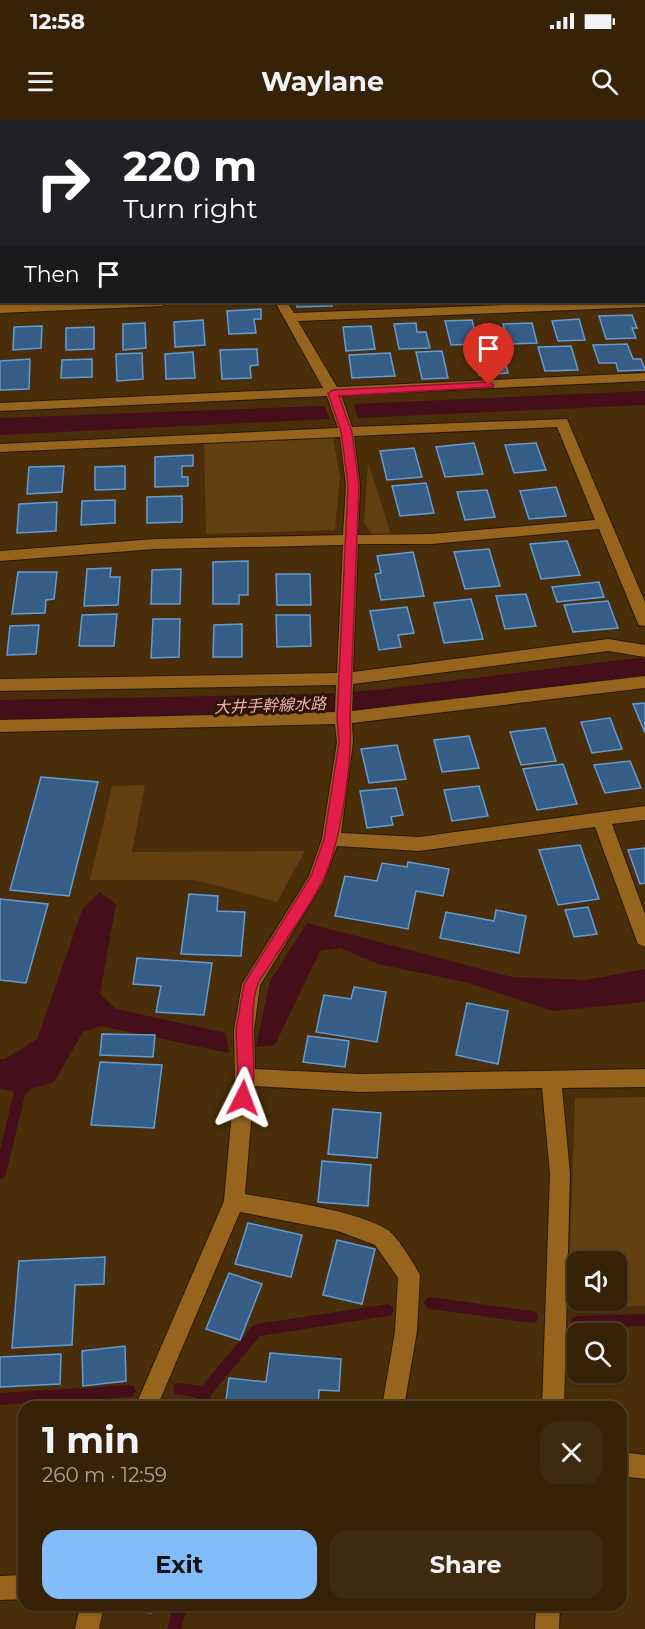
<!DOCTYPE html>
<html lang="en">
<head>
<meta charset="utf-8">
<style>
	:root { --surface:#372207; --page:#3e2a11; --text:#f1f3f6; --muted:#aaa49b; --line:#513f28; --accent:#82bcfa }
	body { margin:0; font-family:Montserrat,"Noto Sans JP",sans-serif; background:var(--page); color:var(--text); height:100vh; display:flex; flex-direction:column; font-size:22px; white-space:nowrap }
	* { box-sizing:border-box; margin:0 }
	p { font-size:20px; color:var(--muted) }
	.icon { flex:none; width:33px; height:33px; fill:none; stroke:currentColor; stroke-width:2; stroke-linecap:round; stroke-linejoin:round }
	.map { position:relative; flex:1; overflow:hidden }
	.drawer { position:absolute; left:18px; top:1281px; width:609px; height:210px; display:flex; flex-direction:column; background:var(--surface); border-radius:18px; box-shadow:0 2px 4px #0004,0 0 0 2px var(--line) }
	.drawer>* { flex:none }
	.top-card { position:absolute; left:0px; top:0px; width:645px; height:183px; box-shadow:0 2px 4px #0004,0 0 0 2px var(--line); background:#202124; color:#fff; overflow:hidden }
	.tools { position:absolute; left:567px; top:1131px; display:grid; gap:12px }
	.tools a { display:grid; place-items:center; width:60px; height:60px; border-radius:12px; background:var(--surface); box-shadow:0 2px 4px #0004,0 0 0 2px var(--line); font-size:30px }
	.pin { position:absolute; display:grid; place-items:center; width:51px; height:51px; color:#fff; margin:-62px -26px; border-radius:50% 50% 50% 0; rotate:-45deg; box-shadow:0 0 6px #0007 }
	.pin .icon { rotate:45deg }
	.me { position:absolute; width:66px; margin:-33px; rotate:3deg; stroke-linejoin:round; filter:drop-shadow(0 0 4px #0008) }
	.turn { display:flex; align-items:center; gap:21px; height:126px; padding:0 24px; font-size:27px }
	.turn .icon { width:78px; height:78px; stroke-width:2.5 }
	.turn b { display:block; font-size:42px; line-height:51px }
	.then { display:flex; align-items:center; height:57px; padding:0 24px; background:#0003; gap:12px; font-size:22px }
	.round { display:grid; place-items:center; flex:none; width:63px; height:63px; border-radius:18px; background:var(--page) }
	.overview { display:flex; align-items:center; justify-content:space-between; height:102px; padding:0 24px }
	h1 { font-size:36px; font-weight:700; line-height:45px }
	.button { display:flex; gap:12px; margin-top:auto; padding:12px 24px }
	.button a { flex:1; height:69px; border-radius:18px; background:var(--accent); color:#111; font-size:24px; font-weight:700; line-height:69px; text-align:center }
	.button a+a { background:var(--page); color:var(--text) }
	.status { display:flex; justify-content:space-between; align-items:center; height:42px; padding:0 30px; background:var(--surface); direction:ltr }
	.status svg { height:16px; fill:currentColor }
	header { display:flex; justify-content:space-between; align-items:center; height:78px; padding:0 24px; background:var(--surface); font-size:27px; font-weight:700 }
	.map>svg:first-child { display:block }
	.green { fill:#62400f; fill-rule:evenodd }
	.water { fill:#440f1b }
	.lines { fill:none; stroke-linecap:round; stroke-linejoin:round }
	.stream { fill:#440f1b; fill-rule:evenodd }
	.canal { fill:#440f1b; fill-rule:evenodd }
	.building { fill:#355d86; stroke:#639bd5; stroke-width:1.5 }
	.street-casing { stroke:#291804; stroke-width:2 }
	.street { fill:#96641d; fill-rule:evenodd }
	.route { fill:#e11d48; stroke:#92132f; stroke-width:1.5 }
	.labels { text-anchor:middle; stroke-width:6; stroke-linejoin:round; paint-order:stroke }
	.water-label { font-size:16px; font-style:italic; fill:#f5abb4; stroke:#2b1700 }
</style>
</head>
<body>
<div class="status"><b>12:58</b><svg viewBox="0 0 49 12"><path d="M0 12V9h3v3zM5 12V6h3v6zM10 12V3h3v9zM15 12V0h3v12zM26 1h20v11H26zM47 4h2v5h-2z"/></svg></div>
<header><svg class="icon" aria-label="menu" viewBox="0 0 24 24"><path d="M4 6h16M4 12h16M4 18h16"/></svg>Waylane<svg class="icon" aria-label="search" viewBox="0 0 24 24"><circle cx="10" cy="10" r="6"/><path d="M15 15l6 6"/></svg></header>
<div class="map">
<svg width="645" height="1509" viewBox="0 0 645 1509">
	<rect width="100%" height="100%" fill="#492e09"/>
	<g class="green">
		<polygon points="333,317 340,356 335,410 206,414 204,323"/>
		<polygon points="368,342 391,414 372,414 364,403"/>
		<polygon points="145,665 132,732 305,731 277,782 195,760 90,760 112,666"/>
		<path d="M645,977V1186L568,1189L575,978ZM578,1142H616V1180H578Z"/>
	</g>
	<g class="water">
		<polygon points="645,271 645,285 358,298 354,284"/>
		<polygon points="324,286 330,299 0,315 0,298"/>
		<polygon points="100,772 116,784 100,874 116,889 226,913 229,933 101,906 83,912 54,962 20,972 0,969 0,939 5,939 37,919 83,788"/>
		<polygon points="307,803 512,857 586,860 645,849 645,882 553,891 465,862 378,844 340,828 320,831 275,925 256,927 270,861"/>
	</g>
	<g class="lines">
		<g class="stream">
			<polygon points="31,958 35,959 37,963 25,975 6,1054 4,1058 0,1059 0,1030 14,972 16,968"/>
			<polygon points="430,1177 532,1191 537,1193 538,1197 537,1201 532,1203 430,1189 426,1187 424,1183 426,1179"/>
			<polygon points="388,1184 392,1186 394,1190 392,1194 388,1196 260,1216 211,1275 211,1287 197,1287 198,1278 175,1274 173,1269 175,1264 180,1263 202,1266 252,1206 257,1204"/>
			<polygon points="645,1194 645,1206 577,1208 572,1206 571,1202 572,1198 577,1196"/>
			<polygon points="129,1265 134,1266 136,1271 134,1276 129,1277 0,1285 0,1273"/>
			<polygon points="174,1485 188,1485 181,1509 167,1509"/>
		</g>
		<polygon class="canal" points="645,537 645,559 377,592 321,596 0,604 0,580 321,574 377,570"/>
	</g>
	<g class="building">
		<polygon points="297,182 331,182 332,186 297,187"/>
		<polygon points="261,189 261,199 254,199 256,213 229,214 227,191"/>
		<polygon points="632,195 637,208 632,208 636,218 606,219 599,196"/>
		<polygon points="579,199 585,220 558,221 552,201"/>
		<polygon points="203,200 205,225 175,227 174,202"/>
		<polygon points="472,200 478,224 451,225 445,201"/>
		<polygon points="145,203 146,228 123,230 123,204"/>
		<polygon points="416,203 417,212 426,212 430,228 399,229 394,204"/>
		<polygon points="532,203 537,223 508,224 503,204"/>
		<polygon points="42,206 41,228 13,230 14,207"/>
		<polygon points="371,206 375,229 346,231 343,207"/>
		<polygon points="94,207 94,229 66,230 66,208"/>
		<polygon points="627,224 633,239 641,239 645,250 618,251 616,243 599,243 593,225"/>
		<polygon points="571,226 578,250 545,251 538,227"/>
		<polygon points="257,229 258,245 250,246 251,258 222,259 220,230"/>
		<polygon points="502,229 508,253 479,255 472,230"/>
		<polygon points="442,231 448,258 422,259 416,232"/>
		<polygon points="193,232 195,258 166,259 165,234"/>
		<polygon points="142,233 143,259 117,261 116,234"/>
		<polygon points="390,233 395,256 352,258 349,235"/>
		<polygon points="30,239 29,269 0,270 0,241"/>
		<polygon points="92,239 92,257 61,258 62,240"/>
		<polygon points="474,323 483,354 445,357 436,327"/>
		<polygon points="536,323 546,350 514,353 505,325"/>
		<polygon points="414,328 422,357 387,360 380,331"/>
		<polygon points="193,335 193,346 182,346 182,357 188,357 188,366 155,367 155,337"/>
		<polygon points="64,346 62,372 27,374 29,347"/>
		<polygon points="125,346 125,369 95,370 95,347"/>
		<polygon points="426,363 434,393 400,396 392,366"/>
		<polygon points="556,367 566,396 529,399 520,371"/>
		<polygon points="487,370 495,397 465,400 457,372"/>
		<polygon points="182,376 182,402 147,403 147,377"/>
		<polygon points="115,380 115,403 81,405 82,381"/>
		<polygon points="57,382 56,411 17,413 19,384"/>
		<polygon points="567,421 580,455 541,459 530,424"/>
		<polygon points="489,429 500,466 465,469 454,432"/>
		<polygon points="413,432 424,476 381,480 375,454 381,453 377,436"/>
		<polygon points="248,441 248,475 239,475 239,484 213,484 213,442"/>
		<polygon points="111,448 110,457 120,457 118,485 84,486 87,449"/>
		<polygon points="181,449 180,484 151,484 152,450"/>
		<polygon points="18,452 57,452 54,479 46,480 45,493 12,494"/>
		<polygon points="276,454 310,454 311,485 277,485"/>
		<polygon points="599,462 604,477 557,482 552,467"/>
		<polygon points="526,474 536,506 505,509 496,476"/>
		<polygon points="471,479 483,519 444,523 434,483"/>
		<polygon points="608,481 618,508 573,512 564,485"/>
		<polygon points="407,487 414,513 398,515 401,527 379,530 370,491"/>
		<polygon points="117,494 114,526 79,526 82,495"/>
		<polygon points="276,495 310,495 311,526 277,527"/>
		<polygon points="153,499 180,499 179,537 151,538"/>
		<polygon points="242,504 242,537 213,537 214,505"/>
		<polygon points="39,505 36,534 7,535 10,506"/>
		<polygon points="645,583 645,613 633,584"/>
		<polygon points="610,598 622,629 592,633 581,602"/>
		<polygon points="545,608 556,641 521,645 510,612"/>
		<polygon points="469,616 479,648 442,652 434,620"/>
		<polygon points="397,625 406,659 369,663 361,629"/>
		<polygon points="630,641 641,668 605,673 594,645"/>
		<polygon points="563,644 577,684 537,690 523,649"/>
		<polygon points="41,657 98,662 69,776 10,770"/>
		<polygon points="479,666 488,696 452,701 444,670"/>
		<polygon points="396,668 403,695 391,697 393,705 367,708 360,671"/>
		<polygon points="580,725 599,779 558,785 539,730"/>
		<polygon points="645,728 645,763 640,764 628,730"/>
		<polygon points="408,742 449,749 443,776 416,771 408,809 335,796 345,756 377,761 382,743 407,747"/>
		<polygon points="189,774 218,776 217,791 245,792 241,836 181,834"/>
		<polygon points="0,779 48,784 26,863 0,860"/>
		<polygon points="588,787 597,814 574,817 565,790"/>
		<polygon points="496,790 526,796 519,833 440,818 446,792 494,801"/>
		<polygon points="137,838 212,843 204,895 156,892 161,866 133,864"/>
		<polygon points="354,867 386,872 377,922 316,912 324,875 351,879"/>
		<polygon points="467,883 508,891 498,944 456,935"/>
		<polygon points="102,914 155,915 153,937 100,935"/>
		<polygon points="308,916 349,921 345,947 303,942"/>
		<polygon points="100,942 162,945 154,1008 91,1005"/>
		<polygon points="333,989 381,993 377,1038 328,1034"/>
		<polygon points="322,1041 371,1045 368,1086 318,1082"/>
		<polygon points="248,1103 302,1115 291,1157 235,1144"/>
		<polygon points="337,1120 375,1129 362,1184 323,1175"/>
		<polygon points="105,1137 104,1164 75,1165 72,1225 12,1228 19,1141"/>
		<polygon points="229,1153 262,1164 240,1220 206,1209"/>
		<polygon points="125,1226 126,1261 83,1266 82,1231"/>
		<polygon points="270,1233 341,1239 339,1271 319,1270 318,1287 225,1287 229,1258 266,1262"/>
		<polygon points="61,1234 60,1264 0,1267 0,1237"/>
		<polygon points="115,1485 152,1485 151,1493 114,1489"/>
	</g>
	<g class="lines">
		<g class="street-casing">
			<g id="street">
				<polygon points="0,0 8,0 2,2 0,9"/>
				<rect x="97" y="0" width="12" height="2"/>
				<polygon points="148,0 160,0 160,2 149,2"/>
				<rect x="237" y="0" width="12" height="2"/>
				<rect x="310" y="0" width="12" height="2"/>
				<polygon points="638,0 645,0 645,6 644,2"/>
				<rect x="0" y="103" width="2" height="8"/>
				<polygon points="644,137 645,137 645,150 644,149"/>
				<path d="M644,179L645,187L298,201L337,267L645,253V261L341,275L352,307L567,299L645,482V506L639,505L637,501L599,409L431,424H358L353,552L608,519L645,525V537L608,531L353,564L352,591L645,556V568L352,603L353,622L341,713L419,717L645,686V700L612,704L645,794V827L638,824L636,819L595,707L419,731L337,726L323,763L260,865L254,910L255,949L360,954L645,949V967L562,968L570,1054L564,1287H542L550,1054L542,968L360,972L254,966L245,1074C288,1082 351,1089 388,1110C397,1116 415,1145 420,1155L417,1211L404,1287H382L395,1211L398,1158L375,1125L338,1111L240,1092L157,1287H135L224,1081L235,957L234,910L242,864L309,756L322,719L337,622L335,604L0,612V600L335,592L336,565L0,571V559L337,553L343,425L155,429L0,441V431L155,419L343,415L346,365L340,317L0,332V324L338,308L327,276L0,291V283L323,268L275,182H287L294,193L584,182H644ZM557,307L595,400L431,414L358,415L360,365L354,316Z"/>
				<polygon points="83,182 169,182 162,186 0,193 0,185"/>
				<polygon points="621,1332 645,1335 645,1359 621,1356"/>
				<polygon points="24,1455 24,1479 0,1480 0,1456"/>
				<polygon points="80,1485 104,1485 99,1509 75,1509"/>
				<polygon points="536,1485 560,1485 559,1509 535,1509"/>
			</g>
		</g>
		<use href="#street" class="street"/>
	</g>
	<path class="route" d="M489,262L494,265L493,267L339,276L352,312L359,365L350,598C353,639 341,723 323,760C310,786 291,812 275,837C270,846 262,855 258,864C245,899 261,955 249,982L243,984L238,982L236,978L238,957L236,910L244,864L311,756L324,719L339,622L337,598L348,365L341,312L328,273L333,270Z"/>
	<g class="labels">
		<g class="water-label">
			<text transform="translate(270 585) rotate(-2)" y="6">大井手幹線水路</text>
		</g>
	</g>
</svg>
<div class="tools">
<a><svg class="icon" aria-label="sound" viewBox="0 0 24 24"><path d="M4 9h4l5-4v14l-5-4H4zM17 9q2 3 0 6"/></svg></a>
<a><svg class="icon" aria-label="search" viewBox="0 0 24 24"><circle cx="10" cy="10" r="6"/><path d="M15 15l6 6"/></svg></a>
</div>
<div class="pin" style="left:489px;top:265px;background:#d93025"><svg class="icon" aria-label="arrive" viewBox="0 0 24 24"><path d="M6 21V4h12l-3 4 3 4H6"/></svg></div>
<svg class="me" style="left:243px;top:978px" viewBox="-20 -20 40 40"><path d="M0-17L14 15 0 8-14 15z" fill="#e11d48" stroke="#fff" stroke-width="4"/></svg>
<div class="top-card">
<div class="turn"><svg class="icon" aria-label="right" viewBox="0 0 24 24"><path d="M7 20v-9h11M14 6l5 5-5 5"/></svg><div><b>220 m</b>Turn right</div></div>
<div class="then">Then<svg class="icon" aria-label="arrive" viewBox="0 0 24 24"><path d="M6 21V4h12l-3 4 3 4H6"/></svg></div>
</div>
<section class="drawer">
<div class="overview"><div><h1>1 min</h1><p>260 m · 12:59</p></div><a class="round"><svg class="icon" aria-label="close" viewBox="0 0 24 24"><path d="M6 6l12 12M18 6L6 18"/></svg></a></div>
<div class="button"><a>Exit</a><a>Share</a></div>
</section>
</div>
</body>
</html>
